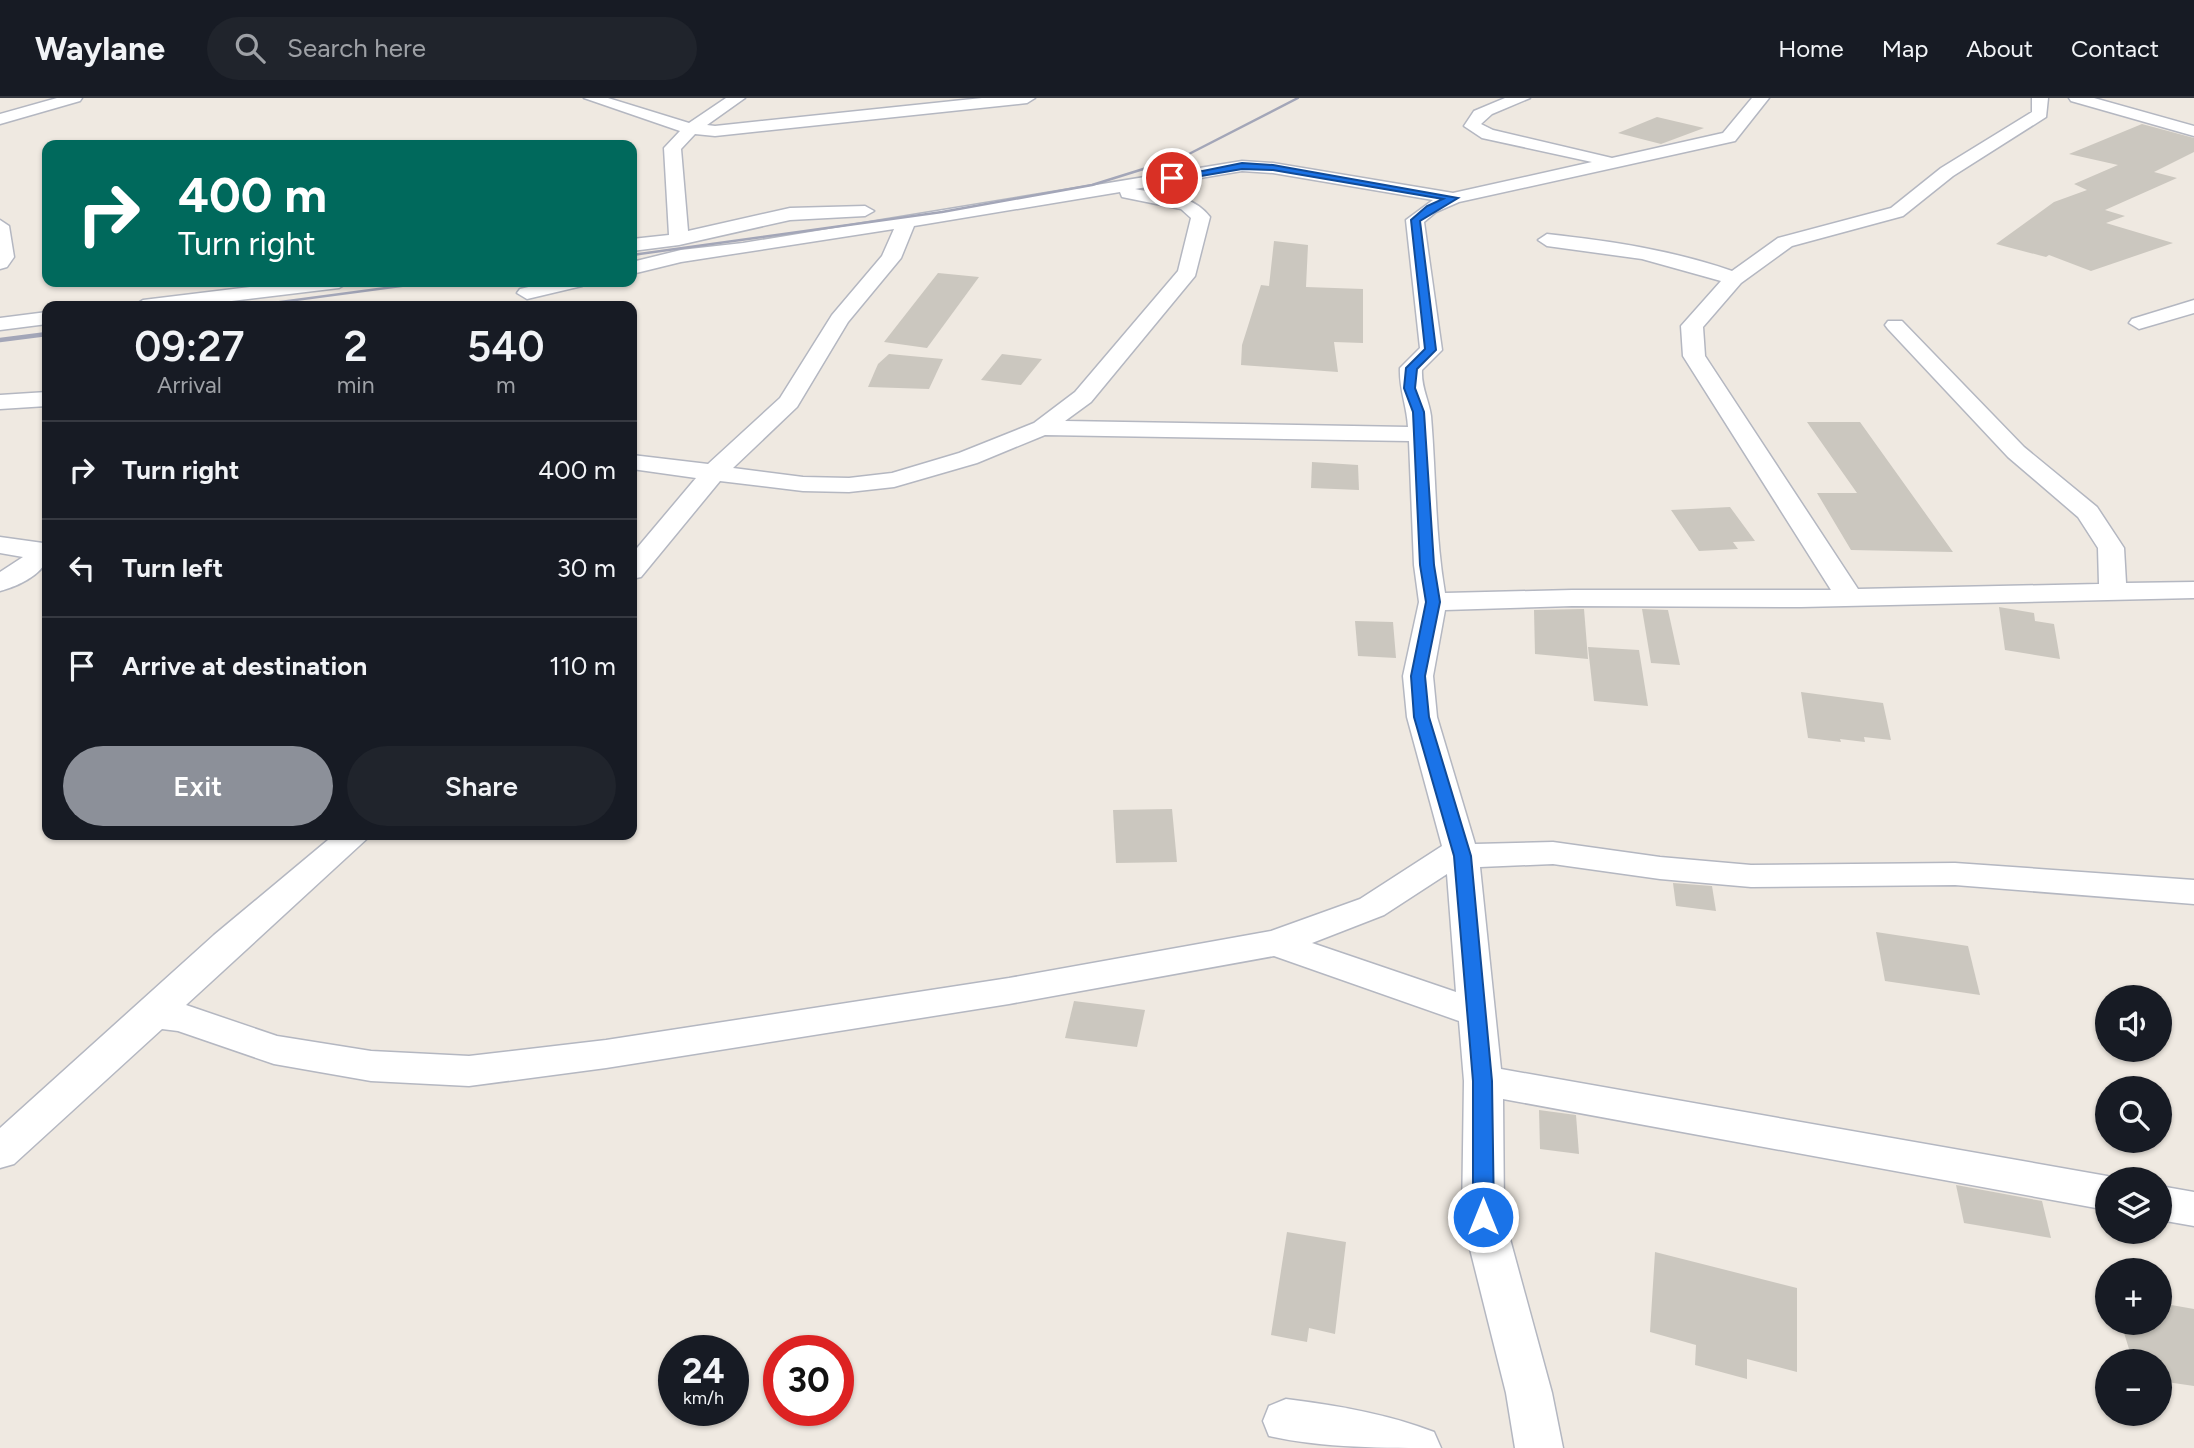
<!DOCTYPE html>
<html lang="en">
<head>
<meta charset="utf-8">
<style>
	:root { --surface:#171b24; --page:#20242c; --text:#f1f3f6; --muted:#9ea1a6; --line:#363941; --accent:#8c9099 }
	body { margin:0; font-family:Figtree,sans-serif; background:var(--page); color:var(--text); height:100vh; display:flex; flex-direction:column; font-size:26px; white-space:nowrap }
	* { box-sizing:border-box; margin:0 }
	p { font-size:23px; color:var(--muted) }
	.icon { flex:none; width:38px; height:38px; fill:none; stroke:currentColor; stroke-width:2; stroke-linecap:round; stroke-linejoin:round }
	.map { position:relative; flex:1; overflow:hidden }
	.details { position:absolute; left:42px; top:203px; width:595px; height:539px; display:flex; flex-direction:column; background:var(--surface); border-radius:14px; box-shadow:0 2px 5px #0004 }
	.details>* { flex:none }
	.guide { position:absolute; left:42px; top:42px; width:595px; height:147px; border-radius:14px; box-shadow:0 2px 5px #0004; background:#00695c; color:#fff; overflow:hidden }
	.buttons { position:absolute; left:2095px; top:887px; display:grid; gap:14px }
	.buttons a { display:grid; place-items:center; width:77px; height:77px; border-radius:50%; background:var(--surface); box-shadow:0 2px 5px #0004; font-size:35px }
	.speed { position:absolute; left:658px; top:1237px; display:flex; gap:14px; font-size:35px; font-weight:700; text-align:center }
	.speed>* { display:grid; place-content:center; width:91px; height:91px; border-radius:50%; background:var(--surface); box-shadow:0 2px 5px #0004; line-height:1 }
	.speed small { font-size:18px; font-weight:400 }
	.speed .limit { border:10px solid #d22; background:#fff; color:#111 }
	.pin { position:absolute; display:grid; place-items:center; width:60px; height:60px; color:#fff; margin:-30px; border:4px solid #fff; border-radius:50%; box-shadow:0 2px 7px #0007 }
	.me { position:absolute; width:77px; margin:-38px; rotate:0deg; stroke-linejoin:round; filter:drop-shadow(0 0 5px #0008) }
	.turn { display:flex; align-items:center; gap:24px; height:147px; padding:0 21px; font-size:32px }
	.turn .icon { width:91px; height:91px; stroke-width:2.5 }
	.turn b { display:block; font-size:49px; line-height:60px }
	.eta { display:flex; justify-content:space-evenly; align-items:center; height:119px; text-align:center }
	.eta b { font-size:42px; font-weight:600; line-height:49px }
	.action { display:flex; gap:14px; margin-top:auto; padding:14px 21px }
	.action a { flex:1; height:80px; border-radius:42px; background:var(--accent); color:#fff; font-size:28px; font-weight:600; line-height:80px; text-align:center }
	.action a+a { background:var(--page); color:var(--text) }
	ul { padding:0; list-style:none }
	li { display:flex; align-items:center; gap:21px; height:98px; padding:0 21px; border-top:2px solid var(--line) }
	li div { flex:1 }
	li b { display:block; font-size:26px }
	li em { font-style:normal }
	header { display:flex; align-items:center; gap:42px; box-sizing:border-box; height:98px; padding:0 35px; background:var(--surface); border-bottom:2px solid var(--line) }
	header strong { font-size:33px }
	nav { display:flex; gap:38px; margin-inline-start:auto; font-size:24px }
	.search { width:490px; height:63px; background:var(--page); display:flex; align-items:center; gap:18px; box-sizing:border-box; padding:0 24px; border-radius:38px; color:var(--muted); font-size:26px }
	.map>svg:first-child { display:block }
	.building { fill:#cbc7bf }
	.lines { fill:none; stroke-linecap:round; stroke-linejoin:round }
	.minor-casing { stroke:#b4b7c1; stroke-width:3 }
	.minor { fill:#fff; fill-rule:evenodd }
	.rail-far1 { stroke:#a3a6b8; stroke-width:2.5 }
	.rail { stroke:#a3a6b8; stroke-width:4.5 }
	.route { fill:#1a73e8; stroke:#114b97; stroke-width:2 }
</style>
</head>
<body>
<header>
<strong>Waylane</strong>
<div class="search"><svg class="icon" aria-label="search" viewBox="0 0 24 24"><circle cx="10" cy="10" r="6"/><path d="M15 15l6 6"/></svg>Search here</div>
<nav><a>Home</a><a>Map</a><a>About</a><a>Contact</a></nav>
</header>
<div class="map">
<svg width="2194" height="1350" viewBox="0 0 2194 1350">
	<rect width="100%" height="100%" fill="#efe9e1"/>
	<g class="building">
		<polygon points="1657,19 1704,30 1661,46 1618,35"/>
		<polygon points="2142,26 2194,40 2194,54 2154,74 2177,80 2105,112 2125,118 2106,125 2173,145 2091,173 2049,157 2046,159 1996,146 2054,104 2087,92 2074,86 2118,67 2069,56"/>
		<polygon points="1274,143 1308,147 1306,189 1363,191 1363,245 1334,244 1338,274 1241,267 1242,247 1261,187 1269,188"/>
		<polygon points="938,175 979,179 927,250 884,244"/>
		<polygon points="889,256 943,261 929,291 868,289 878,266"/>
		<polygon points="1002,256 1042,261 1021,287 981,282"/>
		<polygon points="1807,324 1860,324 1953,454 1851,452 1817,395 1857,395"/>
		<polygon points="1312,364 1358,367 1359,392 1311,390"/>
		<polygon points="1730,409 1755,443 1733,444 1738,451 1699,453 1671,412"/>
		<polygon points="1999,509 2034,515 2035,523 2054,526 2060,561 2005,552"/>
		<polygon points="1584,511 1588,561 1535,556 1534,512"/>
		<polygon points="1642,511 1668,512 1680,567 1651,565"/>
		<polygon points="1355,523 1393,524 1396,560 1358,558"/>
		<polygon points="1588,549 1639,552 1648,608 1594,603"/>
		<polygon points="1801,594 1883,605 1891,642 1864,639 1865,644 1840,641 1841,644 1808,640"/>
		<polygon points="1172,711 1177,764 1116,765 1113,712"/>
		<polygon points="1673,785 1712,788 1716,813 1676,808"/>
		<polygon points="1876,834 1968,848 1980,897 1885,883"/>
		<polygon points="1074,903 1145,912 1137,949 1065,940"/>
		<polygon points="1539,1012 1576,1017 1579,1056 1540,1051"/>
		<polygon points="1956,1087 2042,1103 2051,1140 1964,1125"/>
		<polygon points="1287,1134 1346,1144 1335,1236 1309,1230 1307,1244 1271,1237"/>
		<polygon points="1655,1154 1797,1190 1797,1274 1747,1261 1747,1281 1695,1267 1696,1247 1650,1234"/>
		<polygon points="2160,1205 2194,1211 2194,1288 2160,1283 2160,1264 2133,1264 2121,1225 2160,1225"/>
	</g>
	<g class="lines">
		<g class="minor-casing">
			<g id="minor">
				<polygon points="57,0 82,0 80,3 0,26 0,16"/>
				<polygon points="584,0 608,0 689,25 726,0 745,0 707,27 715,28 982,0 1035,0 1027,5 715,38 695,36 681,51 688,133 790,110 865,108 874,113 865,118 790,122 679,147 632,153 632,141 669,137 664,50 680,33"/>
				<path d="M1505,0H1530L1492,16L1481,26L1493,32L1612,60L1723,35L1752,0H1769L1735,43L1459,104L1436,114L1424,124L1442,252L1422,272C1421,290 1429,302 1431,318C1436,377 1435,437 1445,495L1572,492H1831L1683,258L1681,228L1721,183L1642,161L1547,148L1538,142L1547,136C1610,143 1672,152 1732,173L1778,140L1891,110L1941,70L2032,14V0H2048L2046,19L1953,78L1903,118L1792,148L1741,185L1703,229L1705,258L1858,491L2099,486L2098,450L2078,419L2008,359L1888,231L1885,227L1888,223H1902L2024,349L2097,409L2124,450L2126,485L2194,484V500L1801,509L1572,508L1445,512L1433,578L1437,619L1475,746L1553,744L1660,759L1751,767L1955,765L2194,782V806L1955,787L1751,789L1660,781L1553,766L1480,769L1501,971L2107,1078L2117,1082H2107V1112L1503,1001L1504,1119L1552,1295L1563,1350H1515L1506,1295L1462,1119L1464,983L1459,923L1274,858L1009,906L606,970L469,988L371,983L274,966L178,933L162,931L14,1066L0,1070V1030L214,837L334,737H371L186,907L277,938L371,953L469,958L606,942L1009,880L1271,833L1360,801L1442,748L1407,619L1403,578L1419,504L1414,467L1409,343L1045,337L977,365L894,389L849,394L803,393L720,383L641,479L632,481V456L696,380L632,371V357L708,366L780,300L832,217L882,158L894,131L681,164L632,176V164L681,152L743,145L1242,63L1273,65L1453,95L1592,64L1482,40L1464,28L1474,13ZM1242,73L1273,75L1433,102L1406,122L1420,250L1400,270C1399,291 1407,308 1408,329L1065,323L1091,304L1195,178L1210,119C1193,96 1161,96 1135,91ZM1120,94L1122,99L1181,111L1191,120L1178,173L1075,294L1034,325L959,355L892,375L849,380L803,379L733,370L797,309L848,224L901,160L914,128ZM1447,776L1456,894L1312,845L1384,817Z"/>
				<polygon points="2069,0 2094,0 2194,28 2194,38 2071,3"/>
				<polygon points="0,122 9,128 14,159 7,169 0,171"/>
				<polygon points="292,184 349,184 339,190 191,208 133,208 143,202"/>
				<polygon points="550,184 585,184 582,188 527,201 517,195 520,191"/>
				<polygon points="2194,202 2194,215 2139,231 2129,225 2132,221"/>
				<polygon points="47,214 47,226 0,232 0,220"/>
				<polygon points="47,294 47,308 0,311 0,297"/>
				<path d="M0,439L43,445C60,470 19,488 0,493V474L23,459L0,455Z"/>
				<polygon points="2160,1088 2194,1094 2194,1128 2160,1122"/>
				<path d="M1286,1301C1335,1307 1388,1316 1434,1334L1441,1350C1385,1350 1322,1350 1269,1338L1263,1323L1269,1308Z"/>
			</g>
		</g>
		<use href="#minor" class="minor"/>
		<g class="rail-far1">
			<polyline points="632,157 942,114 1092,87 1185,58 1298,0"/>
			<polyline points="251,208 431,184"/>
		</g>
		<polyline class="rail" points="0,242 47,236"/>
	</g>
	<polygon class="route" points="1242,65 1273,67 1458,100 1420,123 1436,252 1417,271 1415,290 1424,314 1434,467 1440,504 1425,578 1429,619 1471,758 1492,983 1494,1119 1491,1125 1483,1128 1476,1125 1473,1119 1473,983 1454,758 1414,619 1411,578 1426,504 1420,467 1413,314 1404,290 1406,270 1425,251 1411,122 1427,108 1443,101 1273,72 1242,71 1172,83 1168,80"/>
</svg>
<div class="buttons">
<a><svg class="icon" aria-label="sound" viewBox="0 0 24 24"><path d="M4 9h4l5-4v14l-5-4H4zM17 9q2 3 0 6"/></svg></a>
<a><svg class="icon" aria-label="search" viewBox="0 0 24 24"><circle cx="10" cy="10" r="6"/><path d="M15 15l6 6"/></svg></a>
<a><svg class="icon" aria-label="layers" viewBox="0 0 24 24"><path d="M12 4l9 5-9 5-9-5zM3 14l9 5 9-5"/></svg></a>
<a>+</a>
<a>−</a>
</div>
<div class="speed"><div>24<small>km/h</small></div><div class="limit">30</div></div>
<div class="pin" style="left:1172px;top:80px;background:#d93025"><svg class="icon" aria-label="arrive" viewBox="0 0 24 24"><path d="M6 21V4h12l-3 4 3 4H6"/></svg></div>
<svg class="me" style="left:1483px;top:1119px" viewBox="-20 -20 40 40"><circle r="17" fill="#1a73e8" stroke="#fff" stroke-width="3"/><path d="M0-11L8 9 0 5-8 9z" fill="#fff"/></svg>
<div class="guide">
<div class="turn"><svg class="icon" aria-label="right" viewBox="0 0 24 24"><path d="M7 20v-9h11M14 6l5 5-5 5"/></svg><div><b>400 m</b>Turn right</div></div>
</div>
<section class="details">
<div class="eta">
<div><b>09:27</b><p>Arrival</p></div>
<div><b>2</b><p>min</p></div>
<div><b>540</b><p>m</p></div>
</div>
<ul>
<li><svg class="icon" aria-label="right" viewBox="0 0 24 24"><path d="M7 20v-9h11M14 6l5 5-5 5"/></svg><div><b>Turn right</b></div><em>400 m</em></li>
<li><svg class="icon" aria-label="left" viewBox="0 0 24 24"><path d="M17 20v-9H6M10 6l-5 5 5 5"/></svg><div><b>Turn left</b></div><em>30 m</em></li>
<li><svg class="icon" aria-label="arrive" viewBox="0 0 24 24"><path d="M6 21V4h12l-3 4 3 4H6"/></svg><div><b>Arrive at destination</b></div><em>110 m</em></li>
</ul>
<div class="action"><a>Exit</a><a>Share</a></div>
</section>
</div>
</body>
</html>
